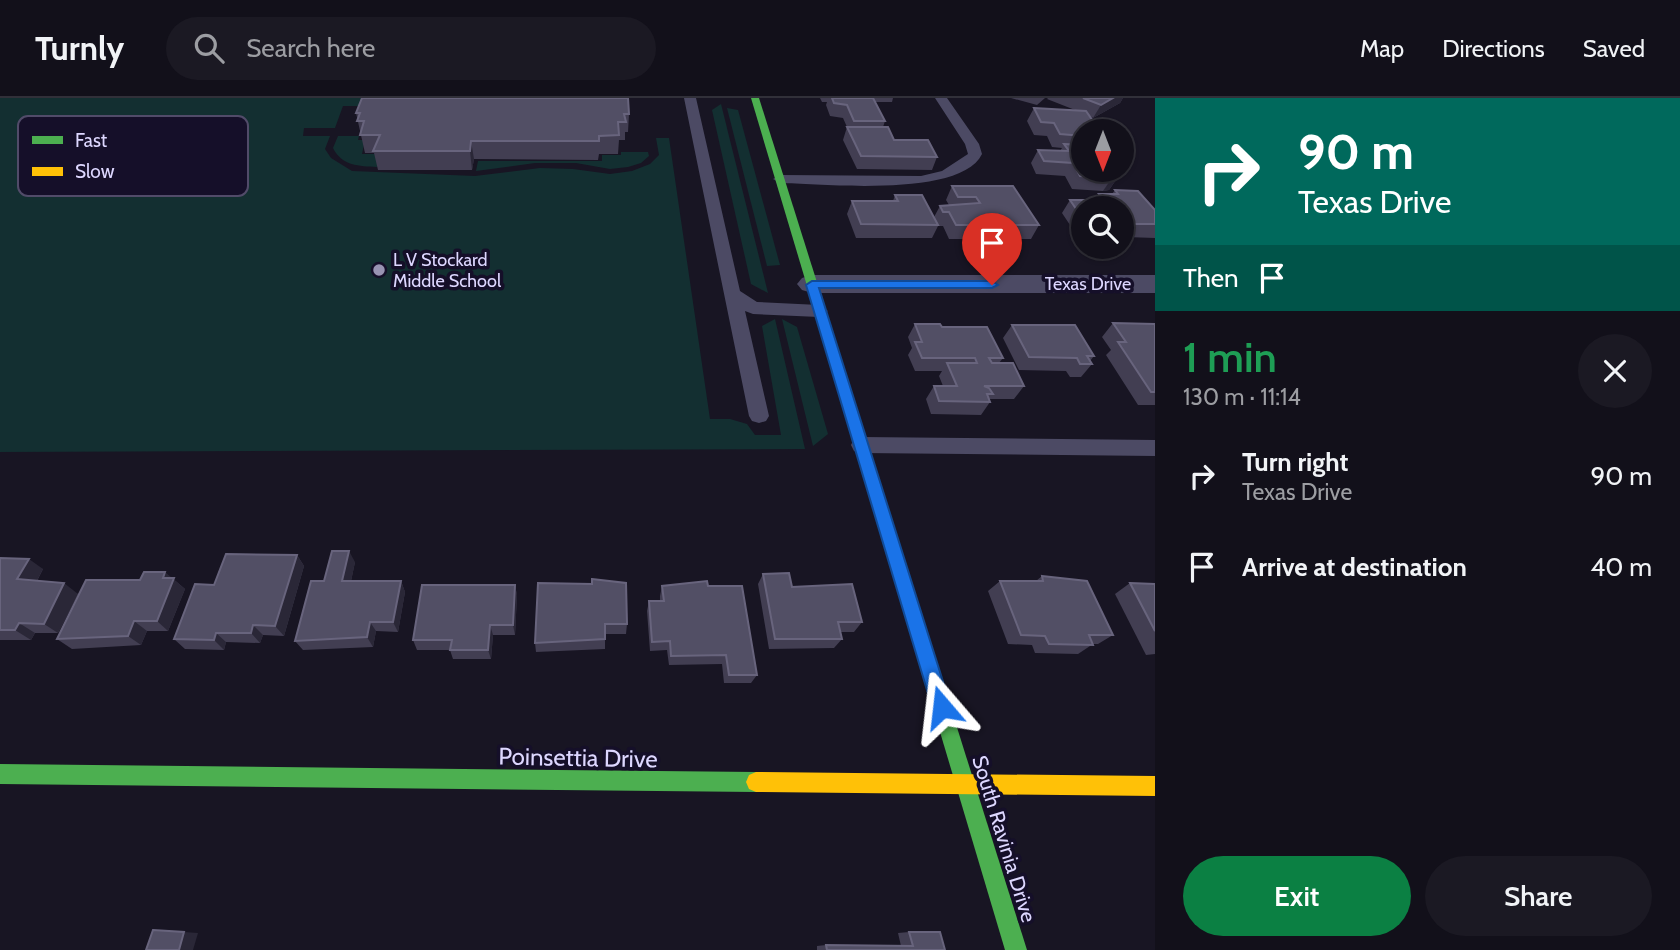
<!DOCTYPE html>
<html lang="en">
<head>
<meta charset="utf-8">
<style>
	:root { --surface:#12101a; --page:#1b1923; --text:#f1f3f6; --muted:#9c9da2; --line:#313039; --accent:#0b8043 }
	body { margin:0; font-family:Cabin,sans-serif; background:var(--page); color:var(--text); height:100vh; display:flex; flex-direction:column; font-size:26px; white-space:nowrap }
	* { box-sizing:border-box; margin:0 }
	p { font-size:23px; color:var(--muted) }
	.icon { flex:none; width:38px; height:38px; fill:none; stroke:currentColor; stroke-width:2; stroke-linecap:round; stroke-linejoin:round }
	.map { position:relative; flex:1; overflow:hidden }
	.side { display:flex; flex-direction:column; background:var(--surface); width:525px }
	.side>* { flex:none }
	.top-card { background:#00695c; color:#fff; overflow:hidden }
	.needle { width:46px; rotate:180deg }
	.controls { position:absolute; left:1071px; top:21px; display:grid; gap:14px }
	.controls a { display:grid; place-items:center; width:63px; height:63px; border-radius:50%; background:var(--surface); box-shadow:0 2px 5px #0004,0 0 0 2px var(--line); font-size:35px }
	.pin { position:absolute; display:grid; place-items:center; width:60px; height:60px; color:#fff; margin:-72px -30px; border-radius:50% 50% 50% 0; rotate:-45deg; box-shadow:0 0 7px #0007 }
	.pin .icon { rotate:45deg }
	.me { position:absolute; width:77px; margin:-38px; rotate:343deg; stroke-linejoin:round; filter:drop-shadow(0 0 5px #0008) }
	.turn { display:flex; align-items:center; gap:24px; height:147px; padding:0 28px; font-size:32px }
	.turn .icon { width:91px; height:91px; stroke-width:2.5 }
	.turn b { display:block; font-size:49px; line-height:60px }
	.then { display:flex; align-items:center; height:66px; padding:0 28px; background:#0003; gap:14px; font-size:26px }
	.round { display:grid; place-items:center; flex:none; width:74px; height:74px; border-radius:37px; background:var(--page) }
	.headline { display:flex; align-items:center; justify-content:space-between; height:119px; padding:0 28px }
	h1 { font-size:42px; font-weight:600; line-height:52px; color:#1e9e55 }
	.button { display:flex; gap:14px; margin-top:auto; padding:14px 28px }
	.button a { flex:1; height:80px; border-radius:42px; background:var(--accent); color:#fff; font-size:28px; font-weight:600; line-height:80px; text-align:center }
	.button a+a { background:var(--page); color:var(--text) }
	ul { padding:0; list-style:none }
	li { display:flex; align-items:center; gap:21px; height:91px; padding:0 28px }
	li div { flex:1 }
	li b { display:block; font-size:26px }
	li em { font-style:normal }
	header { display:flex; align-items:center; gap:42px; box-sizing:border-box; height:98px; padding:0 35px; background:var(--surface); border-bottom:2px solid var(--line) }
	header strong { font-size:33px }
	nav { display:flex; gap:38px; margin-inline-start:auto; font-size:24px }
	.search { width:490px; height:63px; background:var(--page); display:flex; align-items:center; gap:18px; box-sizing:border-box; padding:0 24px; border-radius:38px; color:var(--muted); font-size:26px }
	main { display:flex; flex:1; min-height:0 }
	.map>svg:first-child { display:block }
	.green { fill:#132f31 }
	.lines { fill:none; stroke-linecap:round; stroke-linejoin:round }
	.lane { fill:#4c4a64; fill-rule:evenodd }
	.street { fill:#4c4a64; fill-rule:evenodd }
	.fast { fill:#4caf50; fill-rule:evenodd }
	.slow { fill:#ffc107; fill-rule:evenodd }
	.wall { fill:#423e52 }
	.shaded-wall { fill:#2a2737 }
	.building { fill:#524f65; stroke:#68647d; stroke-width:2 }
	.route { fill:#1a73e8; stroke:#114b97; stroke-width:2 }
	.poi-dot { fill:#9893b2; stroke:#150f29; stroke-width:2.5 }
	.labels { text-anchor:middle; stroke-width:7; stroke-linejoin:round; paint-order:stroke }
	.far-poi-label { font-size:18px; fill:#ddd7ff; stroke:#150f29; text-anchor:start }
	.far-street-label { font-size:18px; fill:#ddd7ff; stroke:#150f29 }
	.street-label { font-size:21px; fill:#ddd7ff; stroke:#150f29 }
	.near-street-label { font-size:24px; fill:#ddd7ff; stroke:#150f29 }
	.key { fill:#150f29; stroke:#514b69; stroke-width:2 }
	.key-label { font-size:19px; fill:#ddd7ff }
</style>
</head>
<body>
<header>
<strong>Turnly</strong>
<div class="search"><svg class="icon" aria-label="search" viewBox="0 0 24 24"><circle cx="10" cy="10" r="6"/><path d="M15 15l6 6"/></svg>Search here</div>
<nav><a>Map</a><a>Directions</a><a>Saved</a></nav>
</header>
<main>
<div class="map">
<svg width="1155" height="852" viewBox="0 0 1155 852">
	<rect width="100%" height="100%" fill="#181523"/>
	<g class="green">
		<polygon points="0,0 428,0 426,8 343,8 335,30 304,30 303,38 330,38 325,51 331,60 352,73 475,78 540,70 573,71 610,76 632,73 650,66 659,57 656,40 669,40 710,321 730,321 747,326 755,337 781,337 762,228 775,221 805,351 0,354"/>
		<polygon points="721,6 768,195 751,186 712,12"/>
		<polygon points="727,10 738,12 780,167 767,168"/>
		<path d="M338,38H359L358,42H365L362,56H380L377,69C359,68 342,68 333,50Z"/>
		<polygon points="621,54 648,54 649,58 641,65 628,69 610,71 576,65 535,65 476,73 478,63 602,63 602,57 621,57"/>
		<polygon points="782,221 797,229 828,336 813,348"/>
	</g>
	<g class="lines">
		<g class="lane">
			<polygon points="684,0 696,0 740,193 757,204 819,207 828,213 819,219 753,216 745,213 769,318 766,323 759,325 752,323 749,318"/>
			<path d="M935,0H947L979,46L982,56C961,100 824,86 780,85L773,81L780,77L921,78L942,73L968,56L965,46Z"/>
			<polygon points="861,339 1155,342 1155,358 861,355 854,353 851,347 854,341"/>
		</g>
		<polygon class="street" points="812,177 1155,177 1155,195 812,195 802,192 797,186 802,180"/>
		<g class="fast">
			<polygon points="751,0 759,0 1027,852 1005,852"/>
			<polygon points="0,666 756,674 763,677 766,684 763,691 756,694 0,686"/>
		</g>
		<polygon class="slow" points="756,674 1155,678 1155,698 756,694 749,691 746,684 749,677"/>
	</g>
	<g class="wall">
		<polygon points="820,0 893,0 892,4 875,4 885,23 883,29 894,42 937,59 932,72 857,71 843,42 847,29 843,20 830,18 826,7 827,4 822,4"/>
		<polygon points="1011,0 1045,0 1037,7"/>
		<polygon points="1048,0 1123,0 1120,5 1093,20 1090,18 1095,26 1094,29 1083,33 1083,72 1118,79 1109,92 1103,93 1072,91 1065,78 1036,76 1031,65 1038,52 1060,53 1062,50 1052,49 1047,38 1034,37 1027,23 1034,10 1075,12 1047,1"/>
		<polygon points="356,15 629,16 628,34 625,34 625,42 619,42 618,56 599,56 598,62 474,61 472,72 378,72 374,55 365,55"/>
		<polygon points="952,88 1039,127 1031,141 949,141 943,128 938,128 932,140 856,140 847,116 852,103 893,103 895,97 934,119 940,108 949,107 946,102"/>
		<polygon points="1115,92 1155,112 1155,140 1126,139 1122,145 1122,110 1083,110 1083,142 1080,142 1062,115 1070,102 1093,105 1099,96 1112,96"/>
		<polygon points="1113,225 1155,226 1155,307 1138,307 1106,257 1111,252 1102,239"/>
		<polygon points="915,226 942,229 1003,260 999,265 1024,288 1014,301 989,301 990,304 981,317 931,316 926,301 934,288 943,288 939,278 942,273 915,273 908,257 912,250 908,239"/>
		<polygon points="1012,227 1094,258 1090,263 1092,266 1081,279 1070,279 1066,273 1019,272 1003,240"/>
		<polygon points="297,457 304,468 284,538 263,537 260,545 226,544 224,552 185,551 174,541 214,487"/>
		<polygon points="0,460 43,471 37,483 78,496 58,535 35,535 31,542 0,542"/>
		<polygon points="355,464 351,483 401,483 405,494 398,534 376,533 373,549 303,552 295,543 324,483"/>
		<polygon points="763,476 792,489 862,524 854,534 840,534 842,541 834,550 769,551 758,486"/>
		<polygon points="1042,478 1113,537 1098,546 1093,546 1078,556 1035,555 1032,547 1008,546 988,493 1000,483 1036,483"/>
		<polygon points="172,480 185,491 168,533 147,533 141,547 72,551 57,541 140,482"/>
		<polygon points="538,485 627,526 626,536 605,536 605,551 536,554 535,545"/>
		<polygon points="1130,485 1155,486 1155,556 1146,557 1115,496"/>
		<polygon points="515,487 517,497 515,537 493,537 491,561 453,561 450,552 417,552 413,542"/>
		<polygon points="662,488 708,488 757,577 751,585 724,585 722,566 669,567 667,552 650,553 647,513 649,503 660,503 660,498"/>
		<polygon points="909,834 945,852 817,852 817,848 826,847 901,848 898,835"/>
	</g>
	<g class="shaded-wall">
		<polygon points="1113,0 1123,0 1120,5 1093,20 1101,7"/>
		<polygon points="471,43 474,61 472,72 470,53"/>
		<polygon points="1118,79 1109,92 1103,93 1112,80"/>
		<polygon points="349,453 355,464 349,493 342,483"/>
		<polygon points="297,457 304,468 284,538 275,528"/>
		<polygon points="29,461 43,471 32,492 17,481"/>
		<polygon points="165,474 185,491 168,533 157,523 163,480"/>
		<polygon points="401,483 405,494 398,534 393,524"/>
		<polygon points="64,485 78,496 58,535 44,526"/>
		<polygon points="515,487 517,497 515,537 513,527"/>
		<polygon points="134,523 147,533 141,547 128,538"/>
		<polygon points="370,524 376,533 373,549 367,539"/>
		<polygon points="19,525 35,535 31,542 15,532"/>
		<polygon points="253,527 263,537 260,545 251,535"/>
		<polygon points="490,527 493,537 491,561 488,552"/>
		<polygon points="216,535 226,544 224,552 214,542"/>
		<polygon points="184,834 198,835 193,852 179,852"/>
	</g>
	<g class="building">
		<polygon points="362,0 628,0 629,16 624,16 626,24 618,24 619,37 599,38 599,43 471,43 470,53 373,53 380,37 360,37 364,23 357,23 360,15 356,15"/>
		<polygon points="832,0 873,0 885,23 854,23 847,7 834,5"/>
		<polygon points="1083,0 1113,0 1101,7"/>
		<polygon points="1034,10 1086,13 1095,26 1091,25 1096,33 1083,33 1083,38 1060,36 1054,25 1041,24"/>
		<polygon points="847,29 888,29 894,42 928,42 937,59 861,58"/>
		<polygon points="1064,46 1083,47 1083,72 1113,72 1118,79 1112,80 1080,78 1073,65 1044,63 1038,52 1069,53"/>
		<polygon points="952,88 1013,88 1039,127 956,127 949,114 943,114 940,108 980,105 976,99 958,99"/>
		<polygon points="1115,92 1138,93 1155,112 1155,126 1128,126 1132,131 1122,131 1122,110 1110,110 1099,96 1118,96"/>
		<polygon points="895,97 922,97 938,127 861,126 852,103 898,103"/>
		<polygon points="1070,102 1090,102 1098,110 1083,110 1083,121"/>
		<polygon points="1113,225 1155,226 1155,294 1151,294 1118,244 1126,244"/>
		<polygon points="915,226 940,226 942,229 987,229 1003,260 989,260 992,265 1013,265 1024,288 984,288 989,290 993,296 987,296 990,304 939,303 934,288 957,288 947,265 977,265 975,260 922,260 915,244 922,244"/>
		<polygon points="1012,227 1075,227 1094,258 1087,258 1092,266 1080,266 1077,260 1029,259"/>
		<polygon points="332,453 349,453 342,483 401,483 393,524 370,524 367,539 295,543 311,483 324,483"/>
		<polygon points="226,456 297,457 275,528 253,527 251,535 216,535 214,542 174,541 195,486 214,487"/>
		<polygon points="0,460 29,461 17,481 64,485 44,526 19,525 15,532 0,532"/>
		<polygon points="144,474 165,474 163,480 174,480 157,523 134,523 128,538 57,541 86,482 140,482"/>
		<polygon points="789,475 792,489 852,486 862,524 838,524 842,541 775,541 763,476"/>
		<polygon points="1042,478 1087,483 1113,537 1089,537 1093,547 1049,546 1045,538 1021,537 1000,483 1043,483"/>
		<polygon points="592,481 626,485 627,526 605,526 605,541 535,545 538,485 592,486"/>
		<polygon points="707,483 708,488 742,488 757,577 729,577 726,557 671,558 670,543 652,544 649,503 664,503 662,488"/>
		<polygon points="1130,485 1155,486 1155,533"/>
		<polygon points="422,487 515,487 513,527 490,527 488,552 450,552 452,542 413,542"/>
		<polygon points="153,832 184,834 179,852 146,852"/>
		<polygon points="909,834 940,834 945,852 827,852 826,847 913,848"/>
	</g>
	<polygon class="route" points="812,183 992,183 998,187 992,190 819,190 951,609 948,615 942,618 935,615 932,609 806,187"/>
	<circle class="poi-dot" cx="379" cy="172" r="7"/>
	<g class="labels">
		<g class="far-poi-label">
			<text x="393" y="168">L V Stockard<tspan x="393" dy="21">Middle School</tspan></text>
		</g>
		<g class="far-street-label">
			<text x="1088" y="192">Texas Drive</text>
		</g>
		<g class="street-label">
			<text transform="translate(1004 741) rotate(73)" y="7">South Ravinia Drive</text>
		</g>
		<g class="near-street-label">
			<text transform="translate(578 660) rotate(1)" y="8">Poinsettia Drive</text>
		</g>
	</g>
	<rect x="18" y="18" width="230" height="80" rx="10" class="key"/>
	<rect x="32" y="38" width="31" height="8" fill="#4caf50"/>
	<rect x="32" y="69" width="31" height="9" fill="#ffc107"/>
	<g class="key-label">
		<text x="75" y="49">Fast</text>
		<text x="75" y="80">Slow</text>
	</g>
</svg>
<div class="controls">
<a><svg class="needle" viewBox="-14 -14 28 28"><path d="M0-13l5 13h-10z" fill="#e53935"/><path d="M0 13l5-13h-10z" fill="#9c9da2"/></svg></a>
<a><svg class="icon" aria-label="search" viewBox="0 0 24 24"><circle cx="10" cy="10" r="6"/><path d="M15 15l6 6"/></svg></a>
</div>
<div class="pin" style="left:992px;top:187px;background:#d93025"><svg class="icon" aria-label="arrive" viewBox="0 0 24 24"><path d="M6 21V4h12l-3 4 3 4H6"/></svg></div>
<svg class="me" style="left:942px;top:609px" viewBox="-20 -20 40 40"><path d="M0-17L14 15 0 8-14 15z" fill="#1a73e8" stroke="#fff" stroke-width="4"/></svg>
</div>
<section class="side">
<div class="top-card">
<div class="turn"><svg class="icon" aria-label="right" viewBox="0 0 24 24"><path d="M7 20v-9h11M14 6l5 5-5 5"/></svg><div><b>90 m</b>Texas Drive</div></div>
<div class="then">Then<svg class="icon" aria-label="arrive" viewBox="0 0 24 24"><path d="M6 21V4h12l-3 4 3 4H6"/></svg></div>
</div>
<div class="headline"><div><h1>1 min</h1><p>130 m · 11:14</p></div><a class="round"><svg class="icon" aria-label="close" viewBox="0 0 24 24"><path d="M6 6l12 12M18 6L6 18"/></svg></a></div>
<ul>
<li><svg class="icon" aria-label="right" viewBox="0 0 24 24"><path d="M7 20v-9h11M14 6l5 5-5 5"/></svg><div><b>Turn right</b><p>Texas Drive</p></div><em>90 m</em></li>
<li><svg class="icon" aria-label="arrive" viewBox="0 0 24 24"><path d="M6 21V4h12l-3 4 3 4H6"/></svg><div><b>Arrive at destination</b></div><em>40 m</em></li>
</ul>
<div class="button"><a>Exit</a><a>Share</a></div>
</section>
</main>
</body>
</html>
